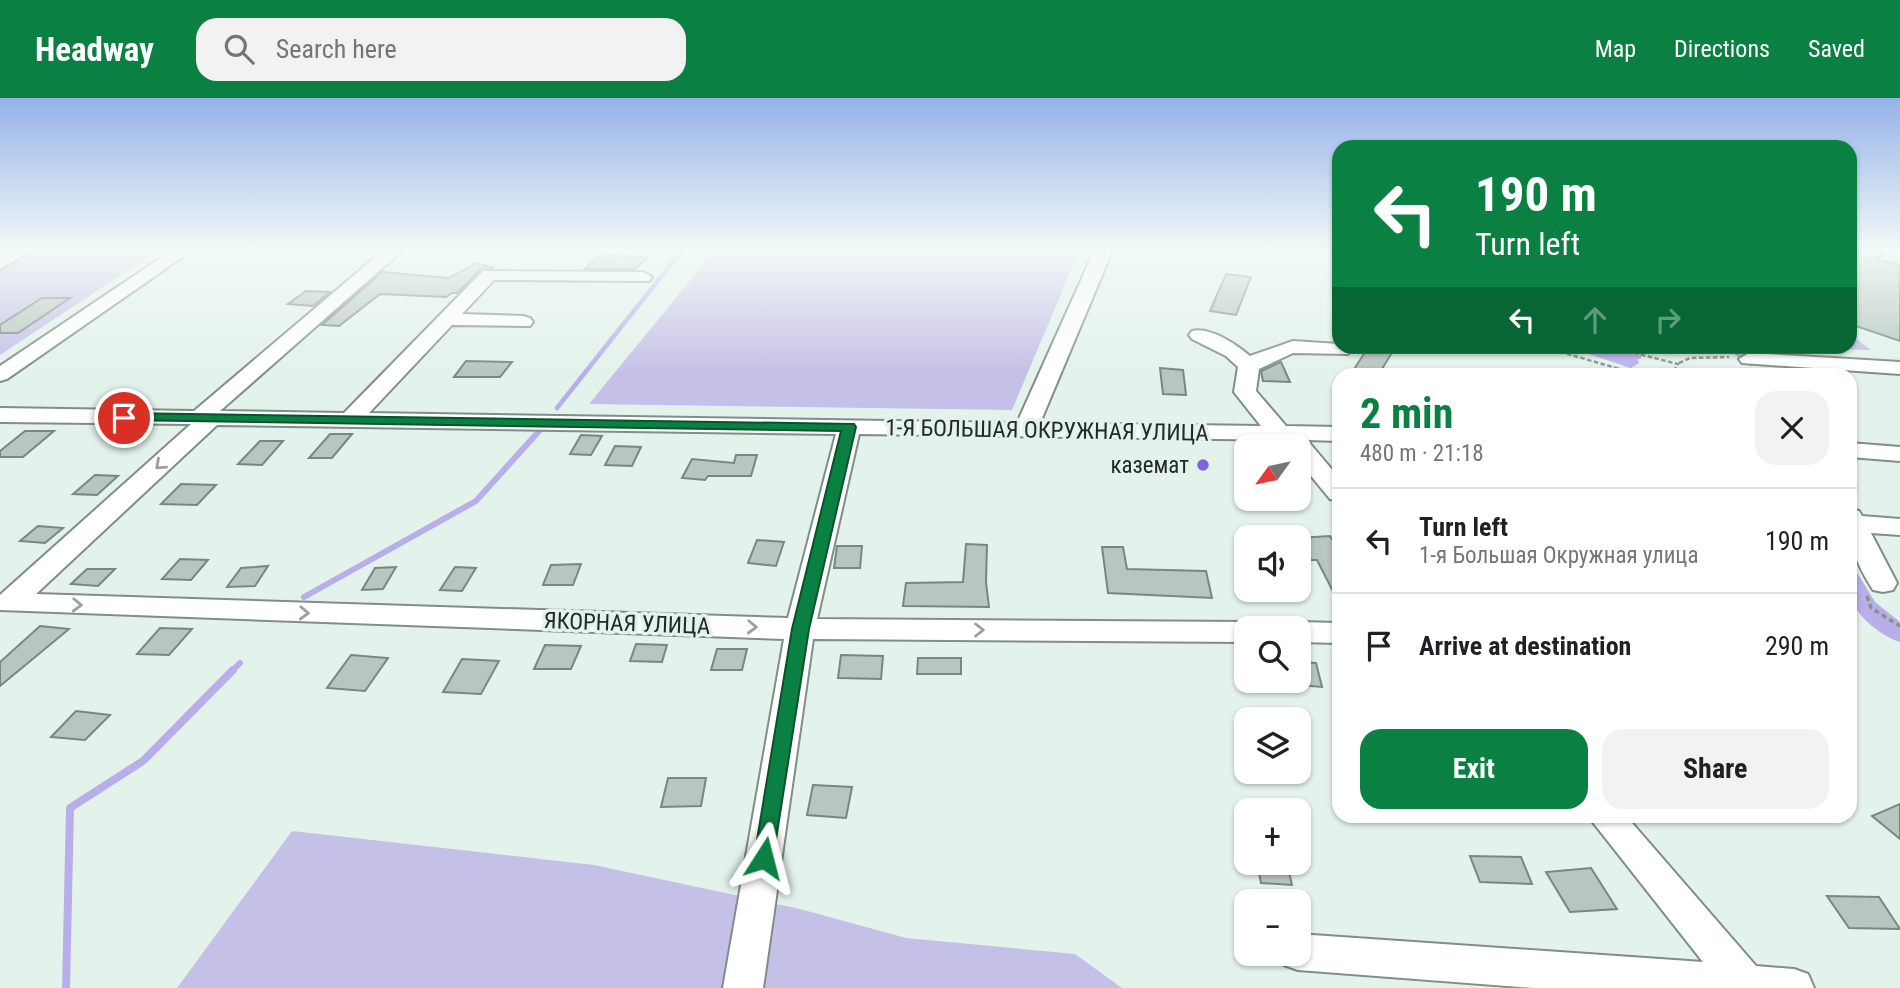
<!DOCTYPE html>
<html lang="en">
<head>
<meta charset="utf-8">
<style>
	:root { --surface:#fff; --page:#f2f2f2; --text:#202124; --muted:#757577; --line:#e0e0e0; --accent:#0b8043 }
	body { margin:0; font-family:"Roboto Condensed",sans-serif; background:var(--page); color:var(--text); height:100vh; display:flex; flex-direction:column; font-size:26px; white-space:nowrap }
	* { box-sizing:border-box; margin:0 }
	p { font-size:23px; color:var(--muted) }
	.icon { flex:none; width:38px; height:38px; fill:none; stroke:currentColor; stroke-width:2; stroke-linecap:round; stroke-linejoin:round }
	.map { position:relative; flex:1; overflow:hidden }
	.drawer { position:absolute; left:1332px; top:270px; width:525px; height:455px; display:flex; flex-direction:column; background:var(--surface); border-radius:21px; box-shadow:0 2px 5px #0004 }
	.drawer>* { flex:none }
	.hud { position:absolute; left:1332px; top:42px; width:525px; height:214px; border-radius:21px; box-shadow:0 2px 5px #0004; background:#0b8043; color:#fff; overflow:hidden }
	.needle { width:46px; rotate:237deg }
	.buttons { position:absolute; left:1234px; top:336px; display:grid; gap:14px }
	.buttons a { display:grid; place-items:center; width:77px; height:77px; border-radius:14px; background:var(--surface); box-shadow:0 2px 5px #0004; font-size:35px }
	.pin { position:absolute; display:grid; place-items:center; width:60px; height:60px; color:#fff; margin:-30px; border:4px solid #fff; border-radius:50%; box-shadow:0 2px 7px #0007 }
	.me { position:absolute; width:77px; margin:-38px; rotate:9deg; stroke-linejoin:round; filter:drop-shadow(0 0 5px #0008) }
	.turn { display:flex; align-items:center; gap:24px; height:147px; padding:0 28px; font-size:32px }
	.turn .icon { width:91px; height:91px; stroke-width:2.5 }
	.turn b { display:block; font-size:49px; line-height:60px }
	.lanes { display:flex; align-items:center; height:66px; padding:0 28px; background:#0003; justify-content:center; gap:35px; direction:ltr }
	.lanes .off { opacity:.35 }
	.round { display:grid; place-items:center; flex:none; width:74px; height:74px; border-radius:21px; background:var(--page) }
	.head { display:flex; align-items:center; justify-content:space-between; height:119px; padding:0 28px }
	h1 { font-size:42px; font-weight:700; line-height:52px; color:var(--accent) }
	.button { display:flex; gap:14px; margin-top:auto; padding:14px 28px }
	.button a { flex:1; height:80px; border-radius:21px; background:var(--accent); color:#fff; font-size:28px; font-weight:700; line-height:80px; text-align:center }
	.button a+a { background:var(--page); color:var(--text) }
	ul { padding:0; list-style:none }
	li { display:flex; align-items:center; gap:21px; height:105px; padding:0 28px; border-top:2px solid var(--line) }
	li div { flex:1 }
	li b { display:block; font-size:26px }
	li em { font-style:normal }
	header { display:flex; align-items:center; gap:42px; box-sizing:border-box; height:98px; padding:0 35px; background:var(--accent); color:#fff }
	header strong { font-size:33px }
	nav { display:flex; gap:38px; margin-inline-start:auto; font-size:24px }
	.search { width:490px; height:63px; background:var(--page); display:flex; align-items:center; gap:18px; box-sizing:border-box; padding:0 24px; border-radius:21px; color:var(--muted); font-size:26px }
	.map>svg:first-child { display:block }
	.green { fill:#c5c0e7 }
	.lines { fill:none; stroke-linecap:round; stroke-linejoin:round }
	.stream-far2 { stroke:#b8afea; stroke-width:4.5 }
	.stream-far1 { stroke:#b8afea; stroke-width:6 }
	.stream { stroke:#b8afea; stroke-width:8 }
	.canal { fill:#b8afea; fill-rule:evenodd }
	.building { fill:#b7c6be; stroke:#798780; stroke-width:2 }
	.minor-casing { stroke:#7f8e86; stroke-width:4 }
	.path-far1 { stroke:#87918b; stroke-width:2.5; stroke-dasharray:4.5 2.5; stroke-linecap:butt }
	.path { stroke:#87918b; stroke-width:3.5; stroke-dasharray:5 3.5; stroke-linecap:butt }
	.minor { fill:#fff; fill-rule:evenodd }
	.oneway { stroke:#9c9f9d }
	.route { fill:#0b8043; stroke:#07532c; stroke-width:2 }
	.poi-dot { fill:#8263de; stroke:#e3f2ea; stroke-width:2.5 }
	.labels { text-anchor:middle; stroke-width:7; stroke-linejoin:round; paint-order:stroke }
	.street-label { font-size:23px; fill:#242926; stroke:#e3f2ea }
	.poi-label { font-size:23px; fill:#242926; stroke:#e3f2ea; text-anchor:end }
</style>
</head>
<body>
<header>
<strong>Headway</strong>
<div class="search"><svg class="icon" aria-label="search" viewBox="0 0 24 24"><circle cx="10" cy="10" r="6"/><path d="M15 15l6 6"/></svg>Search here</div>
<nav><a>Map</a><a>Directions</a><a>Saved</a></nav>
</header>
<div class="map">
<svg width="1900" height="890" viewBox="0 0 1900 890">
	<rect width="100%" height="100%" fill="#e3f2ea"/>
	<g class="green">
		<polygon points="0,151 160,151 0,257"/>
		<polygon points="716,151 1080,151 1012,312 589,306"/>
		<polygon points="1850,236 1871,252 1674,249 1850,248"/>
		<polygon points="292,733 594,767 800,811 906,840 1075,856 1122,890 177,890"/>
	</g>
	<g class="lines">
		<g class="stream-far2">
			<polyline points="1727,248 1751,266"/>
			<polyline points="1603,255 1639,259"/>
			<polyline points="557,310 683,151"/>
			<polyline points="538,334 542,330"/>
		</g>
		<g class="stream-far1">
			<polyline points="304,499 476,403 540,332"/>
			<polyline points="231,574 240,565"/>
		</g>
		<polyline class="stream" points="66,890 70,710 143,663 233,572"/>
		<g class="canal">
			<polygon points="1564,248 1591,248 1637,261 1639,265 1631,270"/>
			<path d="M1850,474L1858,476L1875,504L1900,524V544C1883,539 1857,519 1851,501C1848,494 1850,482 1850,474Z"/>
		</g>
	</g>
	<g class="building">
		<polygon points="1850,151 1892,151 1877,161 1900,167 1900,243 1850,226"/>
		<polygon points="600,156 647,160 635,171 585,171"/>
		<polygon points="476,165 494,170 481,171 457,195 452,195 446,199 380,196 339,228 322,227 382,174 449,180"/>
		<polygon points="1226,176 1251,179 1236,217 1210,213"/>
		<polygon points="306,193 330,194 313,208 288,206"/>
		<polygon points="42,200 70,200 18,235 0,235 0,227"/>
		<polygon points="1369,248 1396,248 1379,276 1351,276"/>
		<polygon points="466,263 512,264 500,279 454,279"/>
		<polygon points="1281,264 1290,284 1263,283 1261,273"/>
		<polygon points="1160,270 1183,272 1186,297 1163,296"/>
		<polygon points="25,333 54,333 23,359 0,359 0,353"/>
		<polygon points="330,336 352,336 332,360 309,360"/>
		<polygon points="581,337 602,338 591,357 570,356"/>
		<polygon points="260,343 283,343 262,367 238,366"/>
		<polygon points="615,348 641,349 632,368 605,367"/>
		<polygon points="736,357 757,357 751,378 708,378 705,382 682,380 692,361 734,365"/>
		<polygon points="95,377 118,378 97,397 73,396"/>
		<polygon points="181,386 216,387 197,407 161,406"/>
		<polygon points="38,428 63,430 45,445 20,443"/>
		<polygon points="1330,438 1339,453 1339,505 1317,462 1311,462 1299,440"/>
		<polygon points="757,442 784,444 776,468 748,465"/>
		<polygon points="966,446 987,447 986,484 989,509 903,508 906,485 963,484"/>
		<polygon points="837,448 862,448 860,470 834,470"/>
		<polygon points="1102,449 1123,449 1127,471 1206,473 1212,500 1108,495"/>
		<polygon points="180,461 208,462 191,482 162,481"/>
		<polygon points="581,466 573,487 543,487 551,467"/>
		<polygon points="268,468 255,488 227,489 241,470"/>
		<polygon points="396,469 383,491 362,492 375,470"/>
		<polygon points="455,469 476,470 462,493 440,492"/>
		<polygon points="87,471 115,471 98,488 71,486"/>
		<polygon points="40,528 69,531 0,588 0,564"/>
		<polygon points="160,530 192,531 169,557 137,556"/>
		<polygon points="636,546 667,547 662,564 630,563"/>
		<polygon points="545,547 581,548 571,571 534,571"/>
		<polygon points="717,551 747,551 742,572 711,572"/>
		<polygon points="351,557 388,560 365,593 327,590"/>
		<polygon points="841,557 883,558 881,581 838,580"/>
		<polygon points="918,560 961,560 961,576 917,576"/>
		<polygon points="462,561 499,563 481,596 443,594"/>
		<polygon points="1298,564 1316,565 1322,589 1298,587"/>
		<polygon points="76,613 110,617 85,642 51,639"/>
		<polygon points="668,680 706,680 701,708 661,709"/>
		<polygon points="813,687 852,689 846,720 807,717"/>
		<polygon points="1900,706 1900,741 1872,718"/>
		<polygon points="1470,758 1521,759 1532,786 1480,784"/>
		<polygon points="1257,765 1287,765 1292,787 1261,785"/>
		<polygon points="1591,770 1617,811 1570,814 1546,774"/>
		<polygon points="1827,798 1879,799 1900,831 1849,830"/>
	</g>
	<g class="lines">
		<g class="minor-casing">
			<g id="minor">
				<polygon points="13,151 34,151 0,171 0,159"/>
				<polygon points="174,151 194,151 7,281 0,283 0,268"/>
				<path d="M385,151H404L220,313L344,315L483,173L643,174L652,179L649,183L494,182L462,216L523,218L530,220L533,224L530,228L452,227L369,315L1017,325L1095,151H1113L1040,325L1261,328L1234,294L1238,269L1226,258L1192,241L1189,237L1192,233C1210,228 1237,247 1250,258L1293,243L1339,246V248H1349L1351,252L1348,256L1293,255L1259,271L1256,293L1286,328L1339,329V343L1307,342L1339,380V403L1330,401L1298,362V348H1288L1283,342L859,336L817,521L1246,524L1258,530H1246V544L813,541L763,890H723L784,541L0,512V497L191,326L0,324V310L194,313ZM217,327L836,336L788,520L36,496Z"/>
				<polygon points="1749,255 1900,264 1900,276 1742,265 1739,261"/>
				<polygon points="1850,345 1900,349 1900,363 1850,359"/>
				<path d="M1850,411L1859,413L1862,418L1900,421V437L1871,435L1897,485L1893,492L1883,494L1873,492C1855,463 1848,445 1850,411Z"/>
				<polygon points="1298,524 1339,525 1339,545 1298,544 1298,530 1286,530"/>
				<polygon points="1588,718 1626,718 1756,868 1794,871 1808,876 1814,890 1534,890 1298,872 1284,867 1279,856 1298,856 1298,836 1703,864"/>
			</g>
		</g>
		<g class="path-far1">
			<polyline points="1540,248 1637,276"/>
			<polyline points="1607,248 1678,266 1675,271 1678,276"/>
			<polyline points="1679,265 1690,260 1729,259"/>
		</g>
		<polyline class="path" points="1867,498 1871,510 1900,528"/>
		<use href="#minor" class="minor"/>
	</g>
	<defs><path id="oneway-chevron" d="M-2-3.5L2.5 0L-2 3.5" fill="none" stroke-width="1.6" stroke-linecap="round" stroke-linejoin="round" transform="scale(1.75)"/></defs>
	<g class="oneway">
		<use href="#oneway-chevron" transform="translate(160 367) rotate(138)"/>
		<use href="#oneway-chevron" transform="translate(77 507) rotate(2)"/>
		<use href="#oneway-chevron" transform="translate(304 515) rotate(2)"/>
		<use href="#oneway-chevron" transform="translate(752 529) rotate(2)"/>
		<use href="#oneway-chevron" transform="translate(979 532)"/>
	</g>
	<linearGradient id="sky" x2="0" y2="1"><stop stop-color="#95b2e9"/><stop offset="0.55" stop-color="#f2f9f6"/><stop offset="1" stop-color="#f2f9f6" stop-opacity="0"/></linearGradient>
	<rect width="1900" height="276" fill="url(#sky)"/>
	<polygon class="route" points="124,315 854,326 856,329 809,531 772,767 764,770 757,767 754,760 792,531 841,333 119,322 117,320"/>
	<circle class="poi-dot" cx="1203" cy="367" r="7"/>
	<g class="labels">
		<g class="street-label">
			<text transform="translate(1047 332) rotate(1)" y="8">1-Я БОЛЬШАЯ ОКРУЖНАЯ УЛИЦА</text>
			<text transform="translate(627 525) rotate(2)" y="8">ЯКОРНАЯ УЛИЦА</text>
		</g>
		<g class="poi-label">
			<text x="1189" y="375">каземат</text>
		</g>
	</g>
</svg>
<div class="buttons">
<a><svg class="needle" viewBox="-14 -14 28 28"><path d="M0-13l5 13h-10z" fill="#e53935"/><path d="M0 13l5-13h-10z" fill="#757577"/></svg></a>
<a><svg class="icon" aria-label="sound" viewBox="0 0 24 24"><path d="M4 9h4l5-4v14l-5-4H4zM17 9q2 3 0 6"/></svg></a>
<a><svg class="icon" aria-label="search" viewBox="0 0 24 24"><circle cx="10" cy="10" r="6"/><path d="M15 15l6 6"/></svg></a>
<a><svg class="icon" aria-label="layers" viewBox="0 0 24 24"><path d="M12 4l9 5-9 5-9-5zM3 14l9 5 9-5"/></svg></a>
<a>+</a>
<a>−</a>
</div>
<div class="pin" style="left:124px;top:320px;background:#d93025"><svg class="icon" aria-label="arrive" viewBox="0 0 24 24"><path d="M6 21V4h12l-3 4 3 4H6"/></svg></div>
<svg class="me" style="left:764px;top:760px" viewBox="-20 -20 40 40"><path d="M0-17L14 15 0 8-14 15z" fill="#0b8043" stroke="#fff" stroke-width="4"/></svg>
<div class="hud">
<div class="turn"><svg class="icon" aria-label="left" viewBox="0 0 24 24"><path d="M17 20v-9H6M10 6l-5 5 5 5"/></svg><div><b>190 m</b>Turn left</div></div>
<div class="lanes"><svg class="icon" aria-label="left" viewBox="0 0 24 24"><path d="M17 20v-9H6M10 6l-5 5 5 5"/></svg><svg class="icon off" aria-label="ahead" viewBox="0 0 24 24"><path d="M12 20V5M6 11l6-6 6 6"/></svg><svg class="icon off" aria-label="right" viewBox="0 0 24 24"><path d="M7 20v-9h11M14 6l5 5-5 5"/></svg></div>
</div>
<section class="drawer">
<div class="head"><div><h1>2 min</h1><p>480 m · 21:18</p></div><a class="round"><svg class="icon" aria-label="close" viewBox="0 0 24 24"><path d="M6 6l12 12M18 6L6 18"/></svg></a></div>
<ul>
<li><svg class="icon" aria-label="left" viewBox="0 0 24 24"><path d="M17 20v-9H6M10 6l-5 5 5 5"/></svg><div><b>Turn left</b><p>1-я Большая Окружная улица</p></div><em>190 m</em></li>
<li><svg class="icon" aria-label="arrive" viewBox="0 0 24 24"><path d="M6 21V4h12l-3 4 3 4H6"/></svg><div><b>Arrive at destination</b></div><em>290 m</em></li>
</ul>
<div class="button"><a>Exit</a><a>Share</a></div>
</section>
</div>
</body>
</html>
